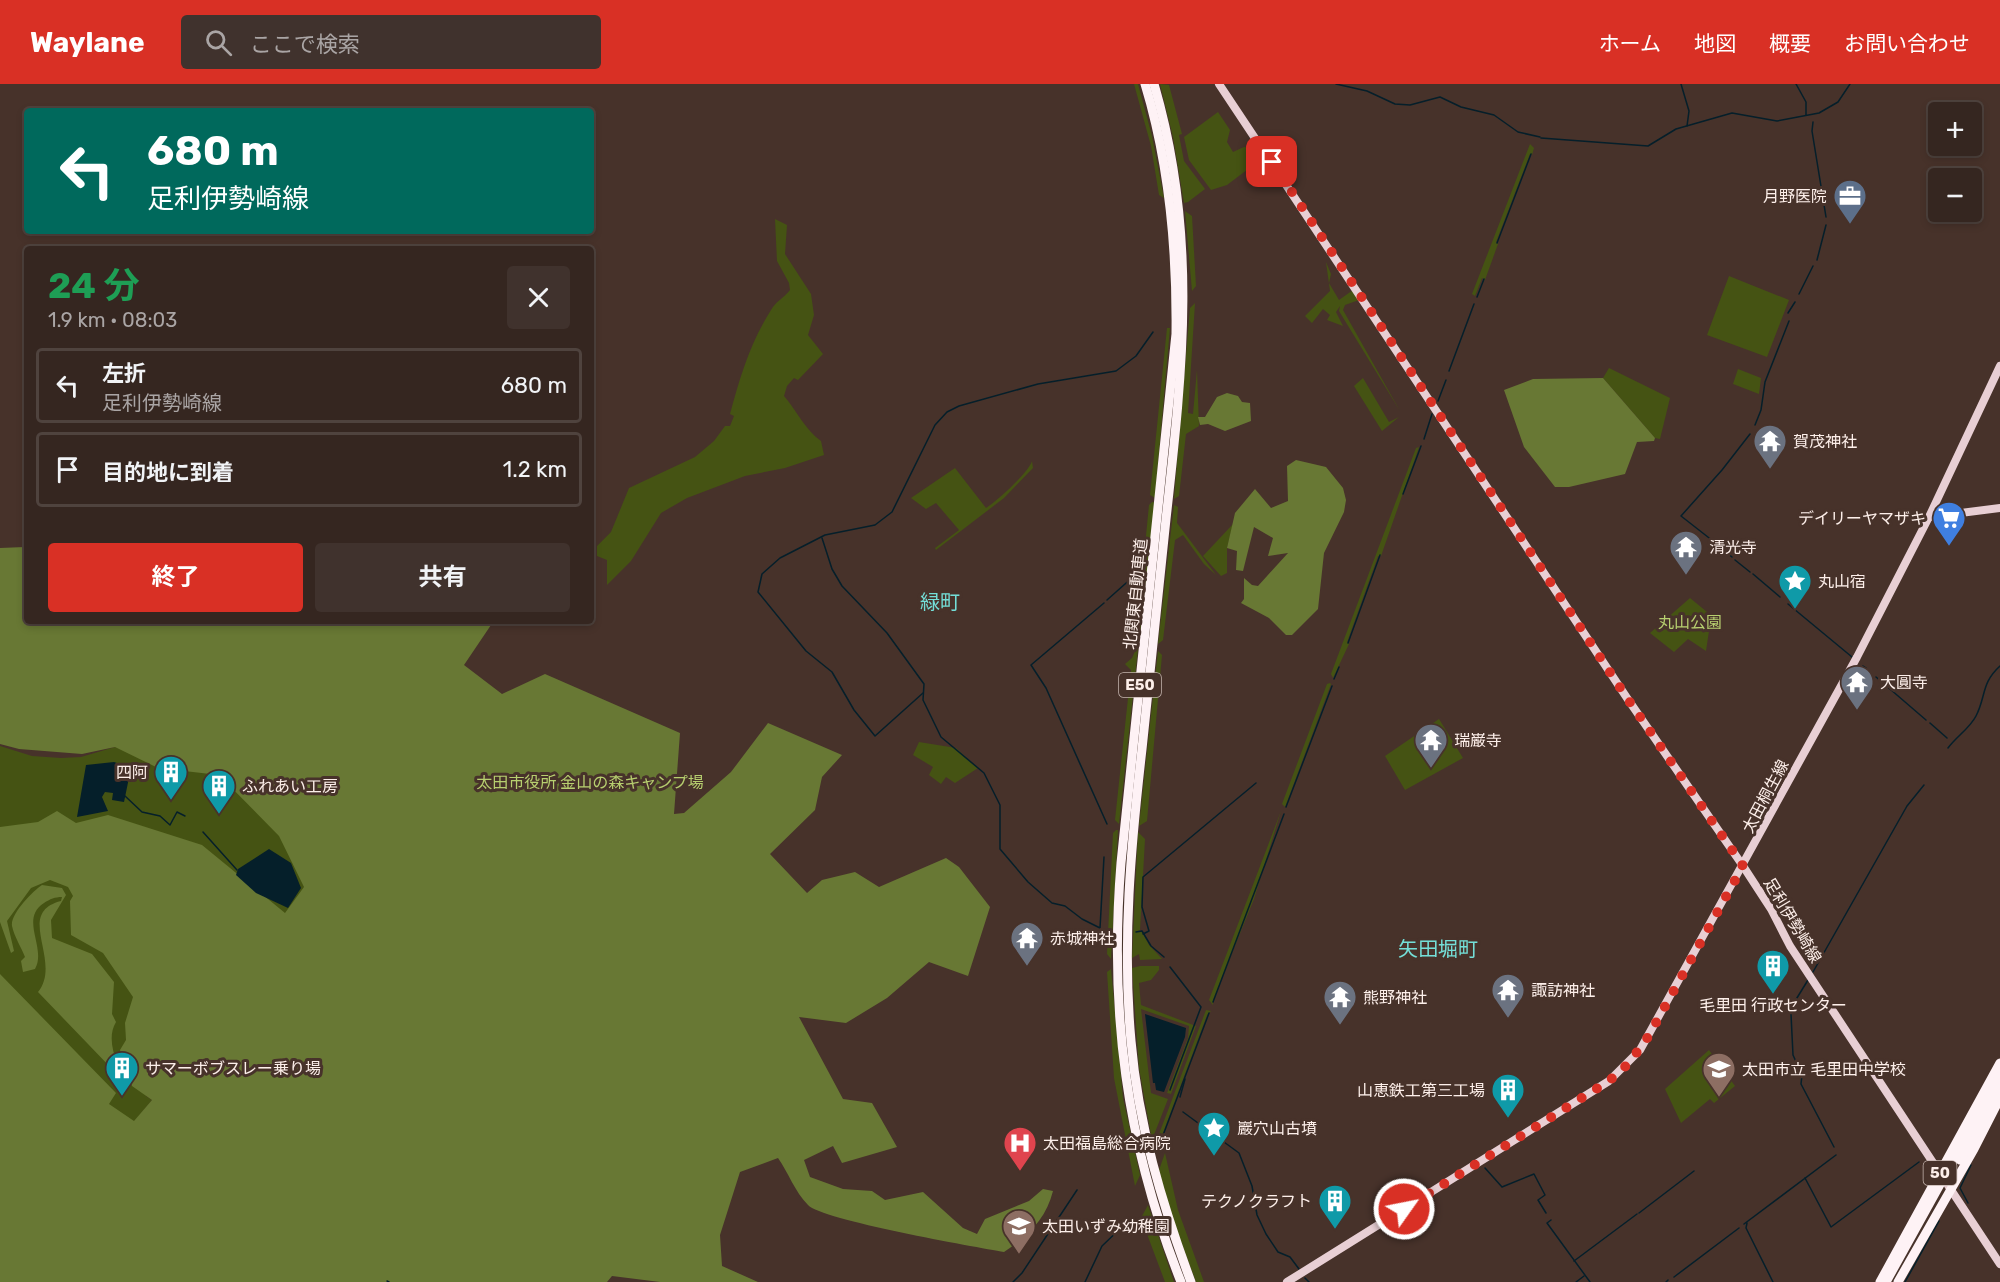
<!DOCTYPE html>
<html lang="ja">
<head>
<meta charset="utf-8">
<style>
	:root { --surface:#352620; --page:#40322d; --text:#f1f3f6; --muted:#aaa5a5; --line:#4f433e; --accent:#d93025 }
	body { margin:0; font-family:Rubik,"Noto Sans JP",sans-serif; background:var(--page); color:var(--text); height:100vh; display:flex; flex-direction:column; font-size:22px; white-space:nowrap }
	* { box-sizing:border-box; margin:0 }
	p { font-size:20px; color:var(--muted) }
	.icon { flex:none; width:33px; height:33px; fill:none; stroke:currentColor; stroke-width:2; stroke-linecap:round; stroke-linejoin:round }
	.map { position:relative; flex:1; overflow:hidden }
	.details { position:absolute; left:24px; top:162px; width:570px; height:378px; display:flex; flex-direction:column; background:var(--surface); border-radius:6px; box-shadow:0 3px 9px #0003,0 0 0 2px var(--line) }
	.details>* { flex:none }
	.guide { position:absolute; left:24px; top:24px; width:570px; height:126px; border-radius:6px; box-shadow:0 3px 9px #0003,0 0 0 2px var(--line); background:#00695c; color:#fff; overflow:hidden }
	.buttons { position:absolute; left:1928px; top:18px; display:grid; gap:12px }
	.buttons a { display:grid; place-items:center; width:54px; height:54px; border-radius:6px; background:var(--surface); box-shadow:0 3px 9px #0003,0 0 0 2px var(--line); font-size:30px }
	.pin { position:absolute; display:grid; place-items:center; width:51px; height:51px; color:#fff; margin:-26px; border-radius:12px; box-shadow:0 3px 9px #0006 }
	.me { position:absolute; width:66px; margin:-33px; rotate:57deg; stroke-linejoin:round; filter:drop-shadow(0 0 4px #0008) }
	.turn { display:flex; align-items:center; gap:21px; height:126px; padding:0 24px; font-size:27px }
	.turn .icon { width:78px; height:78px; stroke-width:2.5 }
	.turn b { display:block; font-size:42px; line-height:51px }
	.round { display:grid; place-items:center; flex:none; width:63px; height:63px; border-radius:6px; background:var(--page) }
	.headline { display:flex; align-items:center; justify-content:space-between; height:102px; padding:0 24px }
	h1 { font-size:36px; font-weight:700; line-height:45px; color:#1e9e55 }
	.cta { display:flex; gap:12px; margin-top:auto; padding:12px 24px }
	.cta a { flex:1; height:69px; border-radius:6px; background:var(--accent); color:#fff; font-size:24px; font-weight:700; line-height:69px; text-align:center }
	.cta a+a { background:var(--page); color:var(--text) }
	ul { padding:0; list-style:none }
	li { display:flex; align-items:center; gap:18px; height:75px; margin:0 12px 9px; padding:0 12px; border:3px solid var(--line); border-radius:6px }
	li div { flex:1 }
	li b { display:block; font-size:22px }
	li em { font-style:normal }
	header { display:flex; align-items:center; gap:36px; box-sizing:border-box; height:84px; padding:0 30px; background:var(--accent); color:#fff }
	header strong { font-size:28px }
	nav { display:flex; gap:33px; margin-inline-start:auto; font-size:21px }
	.search { width:420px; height:54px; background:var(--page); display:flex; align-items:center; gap:15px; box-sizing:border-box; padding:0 21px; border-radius:6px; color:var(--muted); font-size:22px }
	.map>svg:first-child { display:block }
	.green { fill:#455313 }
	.forest { fill:#687834 }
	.water { fill:#051f2a }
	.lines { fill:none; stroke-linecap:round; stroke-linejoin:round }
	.stream { stroke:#051f2a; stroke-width:1.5 }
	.major { stroke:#e8cfd4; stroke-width:8 }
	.highway { stroke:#fef2f5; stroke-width:9 }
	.highway-bridge { stroke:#fef2f5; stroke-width:9 }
	.route { stroke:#d93025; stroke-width:10; stroke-dasharray:0 18 }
	.labels { text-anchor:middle; stroke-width:6; stroke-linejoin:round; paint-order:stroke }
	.shield { fill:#47322a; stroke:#c6b6b0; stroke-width:1.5 }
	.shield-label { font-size:15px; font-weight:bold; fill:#fdefea }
	.poi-label { font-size:16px; fill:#fdefea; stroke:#47322a; text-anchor:start }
	.street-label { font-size:16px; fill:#fdefea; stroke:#47322a }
	.park-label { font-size:16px; fill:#b7cf6f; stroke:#47322a }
	.quarter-label { font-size:20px; fill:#74dfd8; stroke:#47322a }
</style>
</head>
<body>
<header>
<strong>Waylane</strong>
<div class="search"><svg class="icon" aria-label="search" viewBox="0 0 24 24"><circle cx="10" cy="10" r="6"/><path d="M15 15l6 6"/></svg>ここで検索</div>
<nav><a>ホーム</a><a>地図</a><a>概要</a><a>お問い合わせ</a></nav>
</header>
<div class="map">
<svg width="2000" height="1198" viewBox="0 0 2000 1198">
	<rect width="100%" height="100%" fill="#47322a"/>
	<g class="green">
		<polygon points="1134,0 1138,0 1152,52 1164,114 1159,111 1151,62"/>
		<polygon points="1160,0 1169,1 1182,50 1179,51 1184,77 1205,105 1188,118 1184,119 1173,53"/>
		<polygon points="1218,28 1230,46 1227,58 1233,68 1244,63 1253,64 1260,76 1227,101 1211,106 1189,76 1184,53"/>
		<polygon points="1530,60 1534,64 1532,71 1530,70 1496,158 1498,160 1485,196 1482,194 1475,212 1472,210"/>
		<polygon points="1185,127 1192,132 1196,202 1192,207"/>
		<path d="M775,135L787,141L785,170L811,210L814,231L808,251L823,270L798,296L794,294L787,302L784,312C797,327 806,347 821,357L824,371L785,384L745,392L687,414L661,429L631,477L607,501V476L597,472V462L611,448L629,404L695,373L714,357L725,342H730L734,332L730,330C740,293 750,259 771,226C776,217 784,214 790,206L789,199L777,177Z"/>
		<polygon points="1326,178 1331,190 1329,199 1339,216 1353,206 1359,216 1345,221 1343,226 1400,327 1339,227 1340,222 1336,228 1343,242 1327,236 1330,231 1323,225 1312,239 1305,232 1330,207"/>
		<polygon points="1729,192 1789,216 1767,273 1707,251"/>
		<polygon points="1195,219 1188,329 1193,330 1197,286 1199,342 1186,350 1179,412 1174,415 1190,224"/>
		<polygon points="1167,244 1170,244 1155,414 1150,411"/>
		<polygon points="1609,284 1670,314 1660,355 1655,354 1603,294"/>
		<polygon points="1738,285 1761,294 1759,310 1733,300"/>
		<polygon points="1363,294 1389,338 1399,333 1382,347 1354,302"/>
		<polygon points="1419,363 1381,472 1378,472 1347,558 1349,560 1333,594 1331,590 1416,364"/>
		<path d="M1032,377L1033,384L1004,414L936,466L935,464L959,446L936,419L926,425L911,414L955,384L986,424C997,417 1029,388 1032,377Z"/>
		<polygon points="1152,418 1155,418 1139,558 1136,554 1149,421"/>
		<polygon points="1174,421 1178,423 1177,439 1216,491 1204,480 1183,451 1175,456 1163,556 1158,560"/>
		<polygon points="1233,440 1227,464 1227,489 1221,492 1203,472"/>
		<polygon points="1690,514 1718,537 1709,547 1706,567 1688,555 1674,568 1650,549"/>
		<polygon points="1136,565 1138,565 1119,740 1115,736 1131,586 1125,580 1132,574"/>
		<polygon points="1158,567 1162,571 1147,737 1139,742"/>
		<polygon points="1330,599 1331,600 1285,723 1282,720 1327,600"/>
		<polygon points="1439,635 1463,674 1405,706 1385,672"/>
		<polygon points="919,658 956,664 978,684 955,699 946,693 941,700 929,691 933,683 913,671"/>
		<polygon points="0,662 32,672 61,674 81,673 115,663 231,684 289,742 321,811 296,845 0,747"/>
		<polygon points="1281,727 1254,815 1213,916 1213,921 1209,916"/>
		<polygon points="1116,746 1118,746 1111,875 1107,870 1113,749"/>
		<polygon points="1138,748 1145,755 1140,846 1136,848 1142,848 1149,861 1162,875 1140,876 1139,870 1132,874"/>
		<polygon points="48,791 67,797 98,859 138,912 146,1012 152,1016 134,1038 0,952 0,833 34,796"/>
		<polygon points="1140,882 1159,882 1159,886 1151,896 1139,899 1141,921 1196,942 1171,1010 1167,1009 1188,954 1189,942 1141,925 1151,1009 1168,1015 1152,1056 1139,984 1132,884"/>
		<polygon points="1111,885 1123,1014 1140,1091 1135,1102 1114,994 1107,888"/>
		<polygon points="1206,926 1211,927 1207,931 1161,1054 1159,1050"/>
		<polygon points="1709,966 1735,1002 1714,1019 1710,1015 1681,1039 1665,1005"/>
		<polygon points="1165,1069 1178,1126 1204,1198 1196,1198 1171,1131 1159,1086"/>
		<polygon points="1148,1121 1174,1198 1165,1198 1141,1134"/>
	</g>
	<g class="forest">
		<polygon points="1603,294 1655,354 1654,357 1637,358 1625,390 1569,403 1555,403 1524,363 1504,306 1533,295"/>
		<polygon points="1227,309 1238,312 1242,318 1250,319 1251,337 1225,347 1208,340 1200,341 1198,333 1205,333 1217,313"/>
		<polygon points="1296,376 1326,383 1343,404 1346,416 1344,428 1324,469 1318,525 1292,551 1286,551 1269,534 1241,519 1244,515 1244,494 1252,501 1258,502 1288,469 1268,472 1273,454 1254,443 1243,487 1236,486 1237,467 1227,464 1235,429 1255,405 1271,424 1288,417 1287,382"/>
		<path d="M25,463L27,537H443C466,546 469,539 491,541L464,581L502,610L545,590L680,649L674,730L684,729L731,688L768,639L842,671L822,693L815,726L770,770L807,809L822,796L855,788L879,803L946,774L959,783L990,823L968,892L929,878L887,914L846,939L799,933L843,1015L872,1019L897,1063L842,1079L833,1062L804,1076L810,1093L843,1105L872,1107L885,1116L923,1108L963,1144L977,1150L985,1135L1029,1117L1043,1105L1053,1107C1046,1135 1028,1152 1004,1168C976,1163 821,1136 808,1121C795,1108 788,1088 778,1074L740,1088L720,1151L722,1182L758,1198H660L612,1192L607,1198H0V890L116,1009L109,1020L134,1037L152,1016L132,1002L120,966L126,956L125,939L133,913L103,869L71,851L70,817L73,812L68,803L50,796L31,804L7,837L14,867L11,869L0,838V743L38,738L57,727L76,739L108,731L202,761L285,829L304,803L279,752L219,691L158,684L115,663L82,670L19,665L0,660V464Z"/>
		<path d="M42,801L62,804L66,811L51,836L52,854L92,870L114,898L112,930L116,938C104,958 120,984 127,1004L124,1005L113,986L38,908C63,877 14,829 61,817L62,813C55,813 50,815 44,819C19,835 47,864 35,885L23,888L21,877L25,873C21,863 14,852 12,842C10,830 33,807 42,801Z"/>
	</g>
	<g class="water">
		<polygon points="114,678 131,684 124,718 112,716 113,709 105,708 102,713 108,727 77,733 86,681"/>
		<polygon points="269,765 291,779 301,804 288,824 256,809 236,791 238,785"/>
		<polygon points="1145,930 1186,944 1185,953 1164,1008 1156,1006 1155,999 1153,999"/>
	</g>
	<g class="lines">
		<g class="stream">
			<polyline points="1336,0 1367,7 1395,20 1410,21 1440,13 1461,23 1494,31 1518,48 1540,53"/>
			<polyline points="1681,0 1689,27 1687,42"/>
			<polyline points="1796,0 1806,18 1806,31"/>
			<polyline points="1813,38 1812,47 1826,133"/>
			<polyline points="1541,54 1648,62 1676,45 1732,29 1777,37 1819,29 1838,18 1850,0"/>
			<polyline points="1497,159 1531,70"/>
			<polyline points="1817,176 1826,141"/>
			<polyline points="1799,210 1813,182"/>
			<polyline points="1477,213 1484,195"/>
			<polyline points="1788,229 1795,218"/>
			<polyline points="1449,287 1474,220"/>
			<polyline points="1438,317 1446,296"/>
			<polyline points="1755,341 1761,326 1765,298 1789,237"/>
			<polyline points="1424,355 1432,330"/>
			<polyline points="1403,410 1421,362"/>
			<polyline points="822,454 832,485 842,502 887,549 924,600 923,616 941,653 984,689 1000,721 1000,765 1028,798 1052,819 1065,822 1082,835 1100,844 1104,773"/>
			<polyline points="1713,457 1681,432 1722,386 1750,350"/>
			<polyline points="1716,460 1732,473"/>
			<polyline points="1735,476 1750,488"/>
			<polyline points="1753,490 1780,513"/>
			<polyline points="1107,516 1134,492"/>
			<polyline points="1104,519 1031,581 1046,604 1107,740"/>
			<polyline points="1788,520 1852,573"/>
			<polyline points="1348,559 1380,471"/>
			<polyline points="1863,582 1866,584"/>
			<polyline points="1876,593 1926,636"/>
			<polyline points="1334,595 1339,583"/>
			<polyline points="923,609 875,652 854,626 832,588 806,567 758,508 762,490 780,474 825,451 875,441 892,428 935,341 947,328 959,322 1038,300 1116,287 1136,272 1153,248"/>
			<polyline points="1930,639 1947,654"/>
			<path d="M1948,664C1956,653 1970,644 1976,632C1986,613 1981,599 2000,582"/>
			<polyline points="130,690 134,691"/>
			<polyline points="125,712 142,728 160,732 170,741 177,728 185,732"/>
			<polyline points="1286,723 1332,602"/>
			<polyline points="203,748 237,786"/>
			<polyline points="1136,848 1142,847 1151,862 1164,873"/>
			<polyline points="1143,850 1149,847 1142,823 1143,793 1256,699"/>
			<polyline points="1813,888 1907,722 1924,701"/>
			<polyline points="1213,918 1284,730"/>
			<polyline points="1792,922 1808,896"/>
			<polyline points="1791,930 1793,971 1802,991 1801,1000 1834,1063"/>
			<polyline points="1170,1006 1201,923 1170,883"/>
			<polyline points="1180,1013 1185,995"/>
			<polyline points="1183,1028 1239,1069 1252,1102 1257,1131 1266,1150 1278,1168 1290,1173 1299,1185"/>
			<polyline points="1159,1062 1209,929"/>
			<polyline points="1485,1084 1502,1103 1534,1090 1545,1111 1538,1116 1546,1129"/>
			<polyline points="1805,1094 1831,1143 1919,1078"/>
			<polyline points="1968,1119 1960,1104 1971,1081"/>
			<polyline points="1639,1129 1694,1087"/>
			<polyline points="1551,1136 1547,1139 1590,1198"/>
			<polyline points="1747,1139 1746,1144 1773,1198"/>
			<polyline points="1744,1140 1836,1071"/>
			<polyline points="1574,1177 1637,1130"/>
			<polyline points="1674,1193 1739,1144"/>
			<polyline points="1305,1194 1309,1198"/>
			<polyline points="387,1197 389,1198"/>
			<polyline points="1013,1198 1022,1189 1077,1106"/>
			<polyline points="1085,1198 1102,1162 1125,1140"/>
			<polyline points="1576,1198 1584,1192"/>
			<polyline points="1666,1198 1668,1196"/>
			<polyline points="1905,1198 1939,1137"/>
		</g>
		<g class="major">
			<polyline points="1219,0 1627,614 1743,782 1771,825 1790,862 2000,1180"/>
			<polyline points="1929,433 2000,424"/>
			<polyline points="1287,1198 1609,997 1640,966 1857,573 1929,433 2000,282"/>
		</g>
		<g class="highway">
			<path d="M1145,0C1170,82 1177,165 1176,250L1121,779C1109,927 1126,1059 1181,1198"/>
			<path d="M1154,0C1198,150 1183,283 1166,435C1158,511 1150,588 1142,665C1131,761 1122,859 1131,957C1138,1040 1162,1120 1191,1198"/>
			<polyline points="1880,1198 2000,979"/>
			<polyline points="1898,1198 1974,1065 2000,1014"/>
		</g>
		<g class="highway-bridge">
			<polyline points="1960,1076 2000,1005"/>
			<polyline points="1886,1198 2000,992"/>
		</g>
	</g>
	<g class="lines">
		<polyline class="route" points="1272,78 1627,614 1743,782 1648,953 1629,979 1609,997 1404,1125"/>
	</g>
	<defs>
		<g id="office-pin" transform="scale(1.725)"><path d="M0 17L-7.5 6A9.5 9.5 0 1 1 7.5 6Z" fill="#5c6f8a" stroke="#47322a"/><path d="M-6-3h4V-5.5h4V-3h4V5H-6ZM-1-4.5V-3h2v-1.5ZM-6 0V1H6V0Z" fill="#fff"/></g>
		<g id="temple-pin" transform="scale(1.725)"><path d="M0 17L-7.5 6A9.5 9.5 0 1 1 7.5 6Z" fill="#6b7280" stroke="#47322a"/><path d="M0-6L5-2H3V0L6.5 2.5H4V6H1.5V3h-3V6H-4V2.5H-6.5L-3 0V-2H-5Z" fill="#fff"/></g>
		<g id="supermarket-pin" transform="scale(1.725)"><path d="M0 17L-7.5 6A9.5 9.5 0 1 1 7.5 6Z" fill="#3f7fe0" stroke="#47322a"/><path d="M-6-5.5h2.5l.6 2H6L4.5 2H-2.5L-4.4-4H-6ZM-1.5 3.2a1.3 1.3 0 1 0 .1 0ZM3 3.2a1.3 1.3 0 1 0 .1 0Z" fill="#fff"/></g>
		<g id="sight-pin" transform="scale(1.725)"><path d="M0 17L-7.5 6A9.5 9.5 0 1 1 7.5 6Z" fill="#0f9aa8" stroke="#47322a"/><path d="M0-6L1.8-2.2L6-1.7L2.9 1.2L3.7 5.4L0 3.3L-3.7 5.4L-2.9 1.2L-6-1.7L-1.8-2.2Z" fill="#fff"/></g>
		<g id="building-pin" transform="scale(1.725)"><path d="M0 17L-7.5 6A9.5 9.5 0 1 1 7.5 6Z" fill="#0f9aa8" stroke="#47322a"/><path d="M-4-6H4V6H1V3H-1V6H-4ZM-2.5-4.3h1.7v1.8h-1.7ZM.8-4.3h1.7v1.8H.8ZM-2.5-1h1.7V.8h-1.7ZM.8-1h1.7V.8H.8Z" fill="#fff"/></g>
		<g id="school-pin" transform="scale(1.725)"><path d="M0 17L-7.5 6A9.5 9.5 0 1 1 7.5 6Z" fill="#8d6e63" stroke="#47322a"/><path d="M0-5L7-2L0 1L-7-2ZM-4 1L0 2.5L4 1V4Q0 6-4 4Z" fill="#fff"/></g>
		<g id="hospital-pin" transform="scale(1.725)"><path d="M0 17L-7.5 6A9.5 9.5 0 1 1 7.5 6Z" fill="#e0444e" stroke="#47322a"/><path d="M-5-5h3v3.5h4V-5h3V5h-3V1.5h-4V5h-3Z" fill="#fff"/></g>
	</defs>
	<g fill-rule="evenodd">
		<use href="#office-pin" x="1850" y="112"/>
		<use href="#temple-pin" x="1770" y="357"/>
		<use href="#supermarket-pin" x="1949" y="434"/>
		<use href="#temple-pin" x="1686" y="463"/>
		<use href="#sight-pin" x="1795" y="497"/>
		<use href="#temple-pin" x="1857" y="598"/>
		<use href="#temple-pin" x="1431" y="656"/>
		<use href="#building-pin" x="171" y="688"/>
		<use href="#building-pin" x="219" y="702"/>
		<use href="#temple-pin" x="1027" y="854"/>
		<use href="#building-pin" x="1773" y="882"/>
		<use href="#temple-pin" x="1508" y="906"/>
		<use href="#temple-pin" x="1340" y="913"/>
		<use href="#building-pin" x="122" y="984"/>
		<use href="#school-pin" x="1719" y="985"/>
		<use href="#building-pin" x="1508" y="1006"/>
		<use href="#sight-pin" x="1214" y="1044"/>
		<use href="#hospital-pin" x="1020" y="1059"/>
		<use href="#building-pin" x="1335" y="1117"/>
		<use href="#school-pin" x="1019" y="1142"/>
	</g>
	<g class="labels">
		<g class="shield">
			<rect x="1119" y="589" width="42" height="24" rx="4.5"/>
			<rect x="1923.5" y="1077" width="33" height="24" rx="4.5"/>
		</g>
		<g class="shield-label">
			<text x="1140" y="606">E50</text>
			<text x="1940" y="1094">50</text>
		</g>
		<g class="poi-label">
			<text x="1827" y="118" text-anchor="end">月野医院</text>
			<text x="1793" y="363">賀茂神社</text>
			<text x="1926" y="440" text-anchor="end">デイリーヤマザキ</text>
			<text x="1709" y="469">清光寺</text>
			<text x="1818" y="503">丸山宿</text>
			<text x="1880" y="604">大圓寺</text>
			<text x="1454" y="662">瑞巌寺</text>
			<text x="148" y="694" text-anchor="end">四阿</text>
			<text x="242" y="708">ふれあい工房</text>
			<text x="1050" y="860">赤城神社</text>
			<text x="1531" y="912">諏訪神社</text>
			<text x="1363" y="919">熊野神社</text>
			<text x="1773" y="927" text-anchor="middle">毛里田 行政センター</text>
			<text x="145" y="990">サマーボブスレー乗り場</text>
			<text x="1742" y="991">太田市立 毛里田中学校</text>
			<text x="1485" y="1012" text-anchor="end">山恵鉄工第三工場</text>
			<text x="1237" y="1050">巖穴山古墳</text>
			<text x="1043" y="1065">太田福島総合病院</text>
			<text x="1312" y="1123" text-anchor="end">テクノクラフト</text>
			<text x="1042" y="1148">太田いずみ幼稚園</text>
		</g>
		<g class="street-label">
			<text transform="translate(1135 510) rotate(-84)" y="6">北関東自動車道</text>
			<text transform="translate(1765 712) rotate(-62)" y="6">太田桐生線</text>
			<text transform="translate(1793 836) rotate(59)" y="6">足利伊勢崎線</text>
		</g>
		<g class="park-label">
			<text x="1690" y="544">丸山公園</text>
			<text x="590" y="704">太田市役所 金山の森キャンプ場</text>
		</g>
		<g class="quarter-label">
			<text x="940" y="525">緑町</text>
			<text x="1438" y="872">矢田堀町</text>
		</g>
	</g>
</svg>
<div class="buttons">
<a>+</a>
<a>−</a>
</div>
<div class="pin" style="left:1272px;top:78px;background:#d93025"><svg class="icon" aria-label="arrive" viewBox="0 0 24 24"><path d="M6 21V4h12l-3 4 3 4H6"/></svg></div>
<svg class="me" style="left:1404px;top:1125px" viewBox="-20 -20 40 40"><circle r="17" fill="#d93025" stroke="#fff" stroke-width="3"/><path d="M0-11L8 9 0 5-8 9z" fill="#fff"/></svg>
<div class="guide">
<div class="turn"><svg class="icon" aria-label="left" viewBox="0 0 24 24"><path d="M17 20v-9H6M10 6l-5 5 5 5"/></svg><div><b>680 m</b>足利伊勢崎線</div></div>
</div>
<section class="details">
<div class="headline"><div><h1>24 分</h1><p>1.9 km · 08:03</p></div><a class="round"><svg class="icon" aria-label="close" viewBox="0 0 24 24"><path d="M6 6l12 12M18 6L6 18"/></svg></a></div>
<ul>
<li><svg class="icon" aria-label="left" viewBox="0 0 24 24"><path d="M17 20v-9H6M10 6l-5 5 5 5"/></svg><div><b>左折</b><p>足利伊勢崎線</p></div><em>680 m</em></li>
<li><svg class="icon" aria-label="arrive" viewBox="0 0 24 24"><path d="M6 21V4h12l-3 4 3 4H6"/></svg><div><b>目的地に到着</b></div><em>1.2 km</em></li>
</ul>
<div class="cta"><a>終了</a><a>共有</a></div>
</section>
</div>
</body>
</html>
